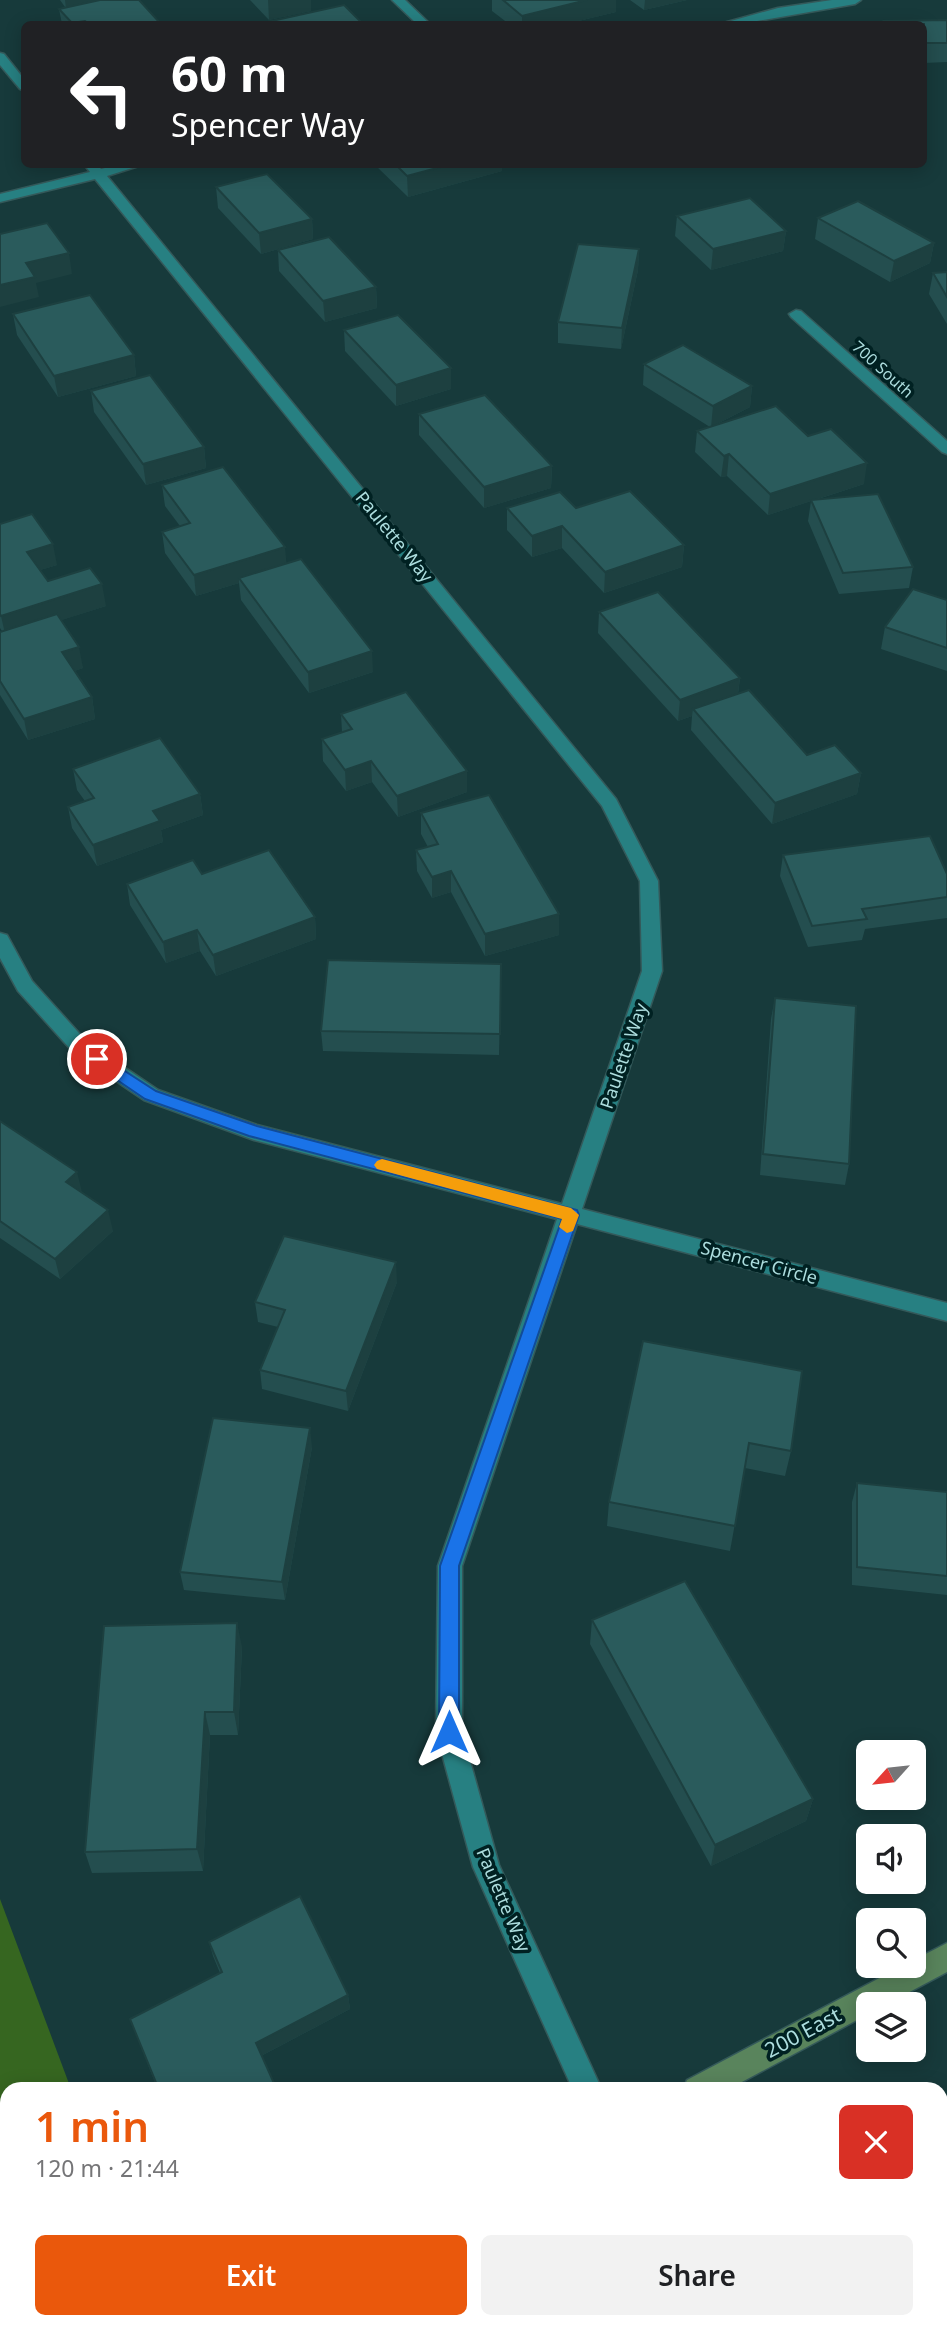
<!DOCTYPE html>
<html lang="en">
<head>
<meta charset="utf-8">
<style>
	:root { --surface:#fff; --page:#f2f2f2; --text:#202124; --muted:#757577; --accent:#ea580c }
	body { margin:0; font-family:"Noto Sans",sans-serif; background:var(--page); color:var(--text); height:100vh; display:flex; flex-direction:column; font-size:26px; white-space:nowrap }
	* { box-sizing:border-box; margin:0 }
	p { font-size:23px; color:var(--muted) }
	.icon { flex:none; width:38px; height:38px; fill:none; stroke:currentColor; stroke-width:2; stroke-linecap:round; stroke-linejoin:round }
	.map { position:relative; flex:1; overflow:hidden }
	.sheet { position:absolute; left:0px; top:2082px; width:948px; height:247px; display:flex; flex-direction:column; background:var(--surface); border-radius:21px 21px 0 0; box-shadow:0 4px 18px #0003 }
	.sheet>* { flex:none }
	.banner { position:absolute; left:21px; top:21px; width:906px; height:147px; border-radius:10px; box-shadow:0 4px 18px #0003; background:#202124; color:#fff; overflow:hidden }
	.needle { width:46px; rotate:243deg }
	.tools { position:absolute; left:856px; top:1740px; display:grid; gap:14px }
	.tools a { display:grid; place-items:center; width:70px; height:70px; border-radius:10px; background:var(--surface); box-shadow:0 4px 18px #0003; font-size:35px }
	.pin { position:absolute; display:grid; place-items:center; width:60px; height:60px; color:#fff; margin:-30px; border:4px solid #fff; border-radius:50%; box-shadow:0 2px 7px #0007 }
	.me { position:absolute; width:77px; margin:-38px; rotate:0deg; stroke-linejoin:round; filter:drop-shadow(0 0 5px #0008) }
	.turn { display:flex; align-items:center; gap:24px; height:147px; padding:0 35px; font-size:32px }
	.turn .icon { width:91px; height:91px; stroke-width:2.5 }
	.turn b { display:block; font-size:49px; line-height:60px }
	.round { display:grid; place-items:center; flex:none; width:74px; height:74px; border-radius:10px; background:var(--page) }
	.headline { display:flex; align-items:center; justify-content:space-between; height:119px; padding:0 35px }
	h1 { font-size:42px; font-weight:600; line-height:52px; color:var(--accent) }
	.button { display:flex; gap:14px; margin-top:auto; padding:14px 35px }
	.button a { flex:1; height:80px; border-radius:10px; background:var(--accent); color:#fff; font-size:28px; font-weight:600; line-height:80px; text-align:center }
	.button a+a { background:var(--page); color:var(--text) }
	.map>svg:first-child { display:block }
	.green { fill:#366620 }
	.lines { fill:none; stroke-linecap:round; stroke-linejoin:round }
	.street-casing { stroke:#34595a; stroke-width:3 }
	.secondary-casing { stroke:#34595a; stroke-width:3 }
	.street { fill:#278082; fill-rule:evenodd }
	.secondary { fill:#59845c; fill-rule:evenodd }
	.wall { fill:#244e4f }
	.shaded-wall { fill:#1d4040 }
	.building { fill:#2a5b5c; stroke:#1d4040; stroke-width:2 }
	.route { fill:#1a73e8; stroke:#114b97; stroke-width:2 }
	.slow { fill:#f59e0b }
	.labels { text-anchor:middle; stroke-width:7; stroke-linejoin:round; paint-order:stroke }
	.far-street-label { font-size:16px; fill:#acddde; stroke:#002122 }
	.street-label { font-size:18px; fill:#acddde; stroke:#002122 }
	.near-street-label { font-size:21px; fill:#acddde; stroke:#002122 }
</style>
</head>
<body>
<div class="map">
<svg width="947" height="2328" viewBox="0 0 947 2328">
	<rect width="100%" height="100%" fill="#173a3b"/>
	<polygon class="green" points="0,1899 71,2089 7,2090 7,2304 0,2307"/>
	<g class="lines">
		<g class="street-casing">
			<g id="street">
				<polygon points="392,0 405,0 430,24 417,24"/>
				<polygon points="832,0 861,0 855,4 740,24 720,24 778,8"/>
				<polygon points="0,53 4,54 24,79 24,90 20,89 0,65"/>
				<polygon points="84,164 97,164 101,169 121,164 145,164 107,176 616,799 658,881 662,971 582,1209 947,1303 947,1321 577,1224 462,1566 462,1732 499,1865 602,2090 573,2090 473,1867 436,1732 438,1566 557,1219 254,1140 144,1100 73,1052 18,991 0,958 0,933 7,935 32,981 87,1042 158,1090 257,1125 562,1204 642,971 640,881 602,806 95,179 0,202 0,194 90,172"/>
				<polygon points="796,310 801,311 947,441 947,454 942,452 791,317 789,314"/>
			</g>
		</g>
		<g class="secondary-casing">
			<g id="secondary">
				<polygon points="947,1943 947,1972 887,2004 868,2004 868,2014 727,2090 683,2090 687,2080 904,1965 914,1965 914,1960"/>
				<polygon points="233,2322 272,2322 269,2328 231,2328"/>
			</g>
		</g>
		<use href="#street" class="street"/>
		<use href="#secondary" class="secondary"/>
	</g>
	<g class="wall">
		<polygon points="60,0 139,0 161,24 62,24 59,9 65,7"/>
		<polygon points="250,0 311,0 311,11 269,20"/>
		<polygon points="492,0 616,0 616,12 566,24 509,24 492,11"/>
		<polygon points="630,0 687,0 644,10"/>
		<polygon points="947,20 947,62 924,63 924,24 884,24 884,21"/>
		<polygon points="374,164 502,164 502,171 408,197"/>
		<polygon points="216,187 312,219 313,239 261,254 218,208"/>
		<polygon points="677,216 786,231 783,251 711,270 675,236"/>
		<polygon points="818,218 934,243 930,263 890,282 815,239"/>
		<polygon points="639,249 638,270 621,349 558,343 558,322"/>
		<polygon points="278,250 376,287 377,308 325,322 279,271"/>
		<polygon points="947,272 947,324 929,294 933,273"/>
		<polygon points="13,314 134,355 136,376 58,397 17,335"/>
		<polygon points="344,330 451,389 396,406 345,351"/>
		<polygon points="644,364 752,386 750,407 715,425 808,436 864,484 815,500 913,567 909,588 839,594 808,521 811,501 768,515 727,476 721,477 695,452 697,431 710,427 643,385"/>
		<polygon points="91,391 204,447 206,468 146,485 94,412"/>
		<polygon points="419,414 552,466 551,488 484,508 419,435"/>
		<polygon points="162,485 287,564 373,672 309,693 241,600 239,583 196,596 165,553 162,532 180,526 165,506"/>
		<polygon points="507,508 576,508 684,545 682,567 604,593 562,548 532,557 507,530"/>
		<polygon points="0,524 57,565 40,570 48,581 106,606 61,620 83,668 74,671 92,697 95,719 28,740 0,695 0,632 2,631 0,628"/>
		<polygon points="947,600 947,671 881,649 885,627"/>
		<polygon points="599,612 740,678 738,694 807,755 861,773 857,794 772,824 691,730 692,716 678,721 598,633"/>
		<polygon points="341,714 467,771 467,792 398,817 372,782 346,791 323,761 322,739 342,732"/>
		<polygon points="73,769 200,794 203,815 161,830 163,842 97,866 72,828 68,807 85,801 77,790"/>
		<polygon points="421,813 559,914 559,935 485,956 451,892 432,898 417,871 416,850 428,847 421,834"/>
		<polygon points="783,855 947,874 947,918 865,929 862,940 808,947 780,876"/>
		<polygon points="202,874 315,917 316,939 216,976 200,951 166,963 130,905 127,884"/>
		<polygon points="501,964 499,1055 323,1051 321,1031"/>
		<polygon points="775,998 849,1164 845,1185 760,1175 771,1019"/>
		<polygon points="0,1121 82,1192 113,1231 60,1279 0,1238"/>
		<polygon points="397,1282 348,1411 262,1389 260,1370 278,1327 258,1322 255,1302"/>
		<polygon points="643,1341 791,1451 785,1476 745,1468 730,1551 607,1526 609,1502"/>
		<polygon points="312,1447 285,1600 184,1590 180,1572"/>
		<polygon points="857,1483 947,1492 947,1595 852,1585 852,1502"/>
		<polygon points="592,1620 813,1799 806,1821 711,1866 590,1644"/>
		<polygon points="242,1647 238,1735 210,1735 203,1871 92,1873 85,1852"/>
		<polygon points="209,1942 348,1995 350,2009 261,2056 277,2090 158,2090 130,2019 220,1973 213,1956"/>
	</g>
	<g class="shaded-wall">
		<polygon points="65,0 115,0 66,9"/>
		<polygon points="268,0 311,0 311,11 269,20"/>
		<polygon points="587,0 616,0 616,12 566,24 522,24 522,16"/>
		<polygon points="645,0 687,0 644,10"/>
		<polygon points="85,21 86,24 73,24 72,23"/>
		<polygon points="452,164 502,164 502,171 408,197 407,176"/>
		<polygon points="312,219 313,239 261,254 259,233"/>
		<polygon points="786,231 783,251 711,270 713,249"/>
		<polygon points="934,243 930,263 890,282 894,261"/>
		<polygon points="639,249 638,270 621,349 622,328"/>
		<polygon points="69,253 72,274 36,283 39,297 0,307 0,285 26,263"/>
		<polygon points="376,287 377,308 325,322 323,301"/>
		<polygon points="134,355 136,376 58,397 54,376"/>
		<polygon points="451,368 451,389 396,406 396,385"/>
		<polygon points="752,386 750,407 711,427 713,406"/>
		<polygon points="204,447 206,468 146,485 143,464"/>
		<polygon points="729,454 727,476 721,477 724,456"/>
		<polygon points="867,463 864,484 768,515 770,494"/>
		<polygon points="552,466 551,488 484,508 484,487"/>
		<polygon points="562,526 562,548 532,557 532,536"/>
		<polygon points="53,544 57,565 31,573 27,552"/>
		<polygon points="684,545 682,567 604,593 605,572"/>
		<polygon points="285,547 287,569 239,578 239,583 196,596 194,575"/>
		<polygon points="102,584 106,606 6,638 1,616"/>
		<polygon points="79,647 83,668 66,674 62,652"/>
		<polygon points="372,651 373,672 309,693 308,672"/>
		<polygon points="740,678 737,700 693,709 692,716 678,721 680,700"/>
		<polygon points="92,697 95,719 28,740 24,719"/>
		<polygon points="371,761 372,782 346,791 345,770"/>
		<polygon points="467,771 467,792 398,817 397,796"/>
		<polygon points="861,773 857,794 772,824 775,803"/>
		<polygon points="200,794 203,815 161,830 163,842 97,866 93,845 153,811"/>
		<polygon points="451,871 451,892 432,898 432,877"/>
		<polygon points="559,914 559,935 485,956 485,934"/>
		<polygon points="315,917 316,939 216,976 213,955"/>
		<polygon points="197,930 200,951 166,963 163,942"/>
		<polygon points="77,1172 82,1192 71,1203 66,1182"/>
		<polygon points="108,1210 113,1231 60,1279 55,1259"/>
		<polygon points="396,1262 397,1282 348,1411 346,1391"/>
		<polygon points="310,1428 312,1447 285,1600 282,1582"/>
		<polygon points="237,1623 242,1647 238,1735 234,1712"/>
		<polygon points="205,1712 210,1735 203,1871 197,1849"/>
		<polygon points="813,1799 806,1821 711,1866 715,1845"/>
		<polygon points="348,1995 350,2009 259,2057 256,2043"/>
	</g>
	<g class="building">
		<polygon points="100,0 139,0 161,24 89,24 85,21 72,23 59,9"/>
		<polygon points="503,0 587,0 522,16"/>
		<polygon points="344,5 361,22 348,24 258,24"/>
		<polygon points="947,20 947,43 924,43 924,24 886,24 884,21"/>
		<polygon points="395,164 452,164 407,176"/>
		<polygon points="267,174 312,219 259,233 216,187"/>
		<polygon points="750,198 786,231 713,249 677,216"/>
		<polygon points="858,201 934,243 894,261 818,218"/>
		<polygon points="47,223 69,253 26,263 35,277 0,285 0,234"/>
		<polygon points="329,237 376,287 323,301 278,250"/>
		<polygon points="578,244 639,249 622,328 558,322"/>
		<polygon points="947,272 947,297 933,273"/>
		<polygon points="90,295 134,355 54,376 13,314"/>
		<polygon points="398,315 451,368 396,385 344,330"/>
		<polygon points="683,345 752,386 713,406 644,364"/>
		<polygon points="150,375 204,447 143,464 91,391"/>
		<polygon points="485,395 552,466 484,487 419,414"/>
		<polygon points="776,406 808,436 831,429 867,463 770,494 729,454 724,456 697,431"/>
		<polygon points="223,467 285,547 194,575 162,532 190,523 162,485"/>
		<polygon points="630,491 684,545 605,572 562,526 532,536 507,508 560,492 576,508"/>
		<polygon points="878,494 913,567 843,573 811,500"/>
		<polygon points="32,514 53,544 27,552 48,581 90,568 102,584 1,616 0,614 0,524"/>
		<polygon points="301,559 372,651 308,672 239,578"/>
		<polygon points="913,589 947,600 947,648 885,627"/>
		<polygon points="658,592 740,678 680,700 599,612"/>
		<polygon points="57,614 79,647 62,652 92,697 24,719 0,681 0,632"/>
		<polygon points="749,690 807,755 835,745 861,773 775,803 693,709"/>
		<polygon points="406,692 467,771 397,796 371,761 345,770 322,739 352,729 341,714"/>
		<polygon points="160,738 200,794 153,811 160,821 93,845 68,807 94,798 73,769"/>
		<polygon points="489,795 559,914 485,934 451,871 432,877 416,850 438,844 421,813"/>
		<polygon points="930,836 947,874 947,897 862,909 867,919 812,926 783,855"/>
		<polygon points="269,850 315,917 213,955 197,930 163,942 127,884 193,860 202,874"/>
		<polygon points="328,960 501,964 500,1034 321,1031"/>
		<polygon points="775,998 856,1006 849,1164 763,1154"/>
		<polygon points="0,1121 77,1172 66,1182 108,1210 55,1259 0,1221"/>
		<polygon points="284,1236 396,1262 346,1391 260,1370 285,1310 255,1302"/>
		<polygon points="643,1341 802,1371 791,1451 749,1443 735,1526 609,1502"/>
		<polygon points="213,1418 310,1428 282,1582 180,1572"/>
		<polygon points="857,1483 947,1492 947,1576 857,1567"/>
		<polygon points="685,1581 813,1799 715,1845 592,1620"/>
		<polygon points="237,1623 234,1712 205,1712 197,1849 85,1852 104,1626"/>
		<polygon points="300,1896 348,1995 256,2043 277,2090 159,2090 130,2019 222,1972 209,1942"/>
		<polygon points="947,2234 947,2328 787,2328 784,2323 785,2322 942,2322 942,2237"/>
	</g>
	<polygon class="route" points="97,1053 156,1091 257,1126 577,1210 579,1215 459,1566 459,1732 456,1738 449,1741 442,1738 439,1732 440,1566 562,1219 249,1136 145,1099 92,1063 90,1059 92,1055"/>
	<polygon class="slow" points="382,1159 571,1208 579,1215 573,1231 567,1233 559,1227 562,1219 377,1169 374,1165 377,1161"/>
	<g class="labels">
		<g class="far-street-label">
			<text transform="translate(883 369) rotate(42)" y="6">700 South</text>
		</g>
		<g class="street-label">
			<text transform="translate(394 537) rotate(51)" y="6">Paulette Way</text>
			<text transform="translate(624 1056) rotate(-71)" y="6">Paulette Way</text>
			<text transform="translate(759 1263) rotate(15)" y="6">Spencer Circle</text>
			<text transform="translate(503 1900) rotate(67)" y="6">Paulette Way</text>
		</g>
		<g class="near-street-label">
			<text transform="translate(803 2033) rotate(-28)" y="7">200 East</text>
		</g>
	</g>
</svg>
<div class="tools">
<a><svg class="needle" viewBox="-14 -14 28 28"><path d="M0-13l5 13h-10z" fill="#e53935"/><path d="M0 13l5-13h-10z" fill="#757577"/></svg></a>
<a><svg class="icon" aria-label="sound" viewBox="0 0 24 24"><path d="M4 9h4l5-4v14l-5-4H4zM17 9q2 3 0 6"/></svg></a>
<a><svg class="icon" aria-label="search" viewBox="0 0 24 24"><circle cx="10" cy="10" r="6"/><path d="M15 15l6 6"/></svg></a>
<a><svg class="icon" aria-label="layers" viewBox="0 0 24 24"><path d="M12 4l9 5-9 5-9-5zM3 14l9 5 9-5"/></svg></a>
</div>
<div class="pin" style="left:97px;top:1059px;background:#d93025"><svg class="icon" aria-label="arrive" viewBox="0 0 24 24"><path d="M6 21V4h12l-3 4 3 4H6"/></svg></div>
<svg class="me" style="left:449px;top:1732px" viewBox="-20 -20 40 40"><path d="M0-17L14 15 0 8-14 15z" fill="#1a73e8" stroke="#fff" stroke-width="4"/></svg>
<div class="banner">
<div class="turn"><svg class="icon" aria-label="left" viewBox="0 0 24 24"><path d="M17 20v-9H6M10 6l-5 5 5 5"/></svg><div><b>60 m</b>Spencer Way</div></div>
</div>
<section class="sheet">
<div class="headline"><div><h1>1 min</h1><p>120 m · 21:44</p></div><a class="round" style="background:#d93025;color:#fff"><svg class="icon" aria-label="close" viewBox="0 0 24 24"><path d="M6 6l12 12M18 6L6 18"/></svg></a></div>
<div class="button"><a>Exit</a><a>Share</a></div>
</section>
</div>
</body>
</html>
